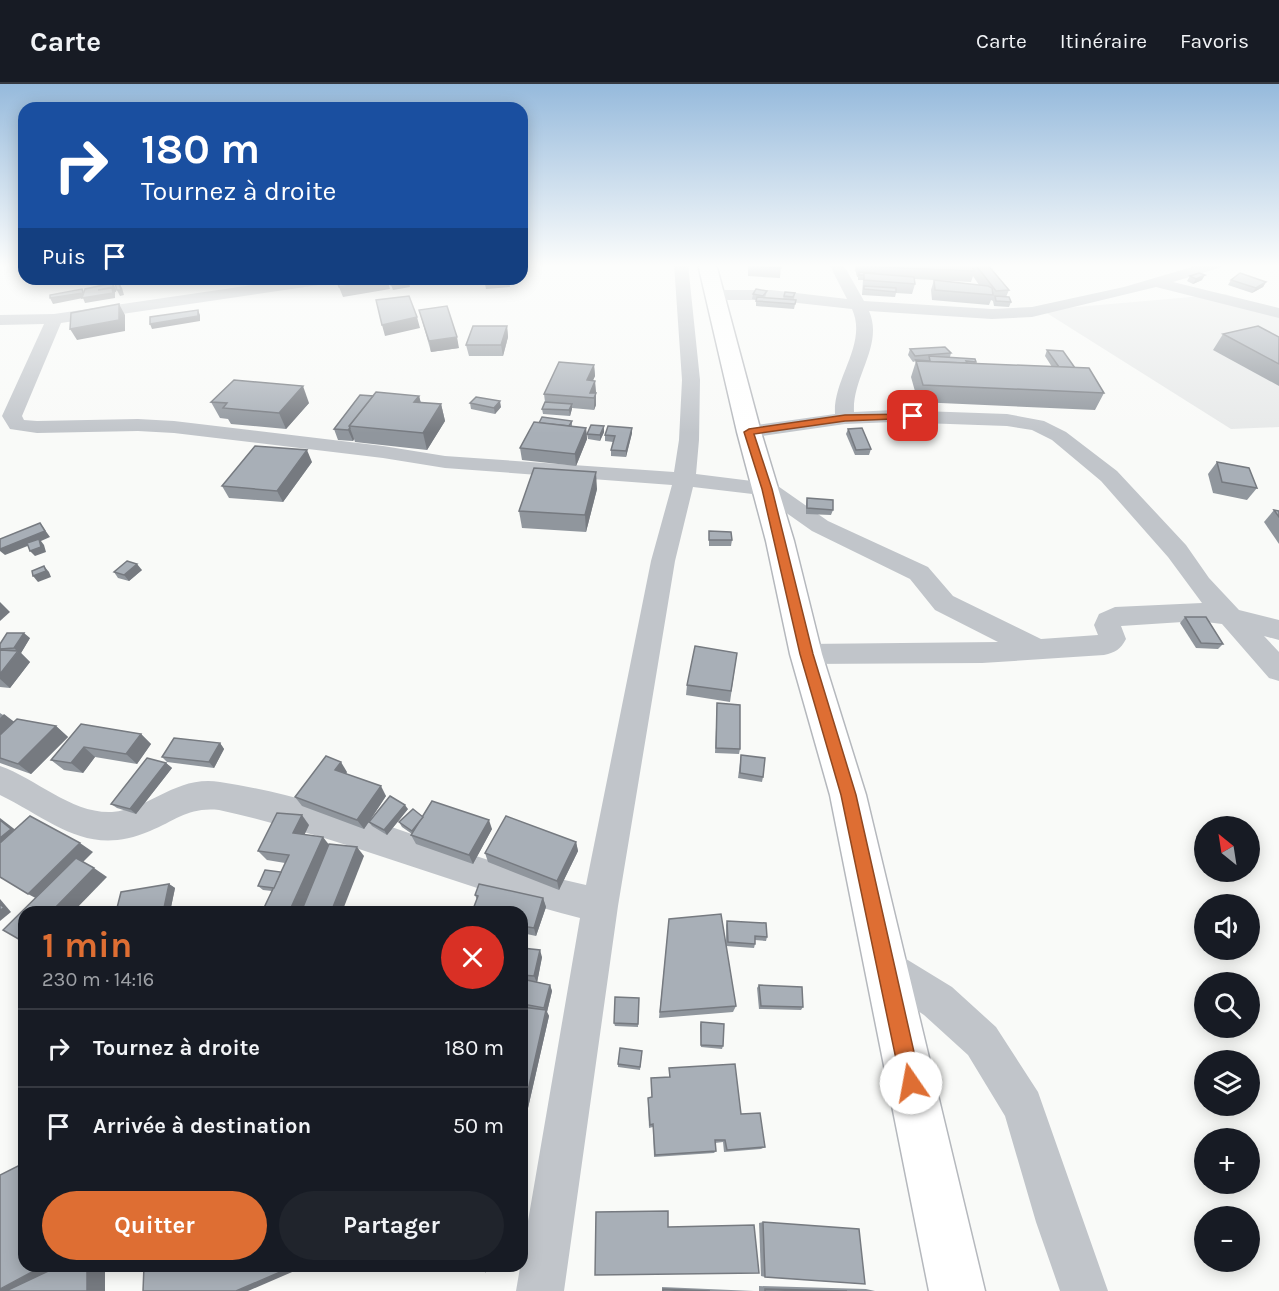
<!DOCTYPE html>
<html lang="fr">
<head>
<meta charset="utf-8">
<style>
	:root { --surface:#171b24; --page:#20242c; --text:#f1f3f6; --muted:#9ea1a6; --line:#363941; --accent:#de6e33 }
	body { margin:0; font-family:Karla,sans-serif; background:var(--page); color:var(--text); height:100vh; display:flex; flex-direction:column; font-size:22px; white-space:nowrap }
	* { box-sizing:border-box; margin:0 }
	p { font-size:20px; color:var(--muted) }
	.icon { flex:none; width:33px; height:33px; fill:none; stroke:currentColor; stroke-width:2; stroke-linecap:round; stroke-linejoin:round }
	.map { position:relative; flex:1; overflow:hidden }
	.side { position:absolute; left:18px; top:822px; width:510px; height:366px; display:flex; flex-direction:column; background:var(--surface); border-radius:18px; box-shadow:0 3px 15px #0003 }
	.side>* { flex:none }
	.banner { position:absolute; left:18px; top:18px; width:510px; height:183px; border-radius:18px; box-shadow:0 3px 15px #0003; background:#1a4fa0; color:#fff; overflow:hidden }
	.needle { width:39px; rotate:330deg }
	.tools { position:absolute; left:1194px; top:732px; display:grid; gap:12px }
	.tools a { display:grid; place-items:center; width:66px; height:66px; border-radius:50%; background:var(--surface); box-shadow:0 3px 15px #0003; font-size:30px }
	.pin { position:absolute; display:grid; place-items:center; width:51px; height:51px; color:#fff; margin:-26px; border-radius:12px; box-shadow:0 3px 9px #0006 }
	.me { position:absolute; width:66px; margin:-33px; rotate:348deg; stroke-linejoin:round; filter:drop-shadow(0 0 4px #0008) }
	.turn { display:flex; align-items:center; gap:21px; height:126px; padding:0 24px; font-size:27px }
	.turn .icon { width:78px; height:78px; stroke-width:2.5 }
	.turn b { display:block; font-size:42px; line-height:51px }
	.then { display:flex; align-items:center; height:57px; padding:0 24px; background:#0003; gap:12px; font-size:22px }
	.round { display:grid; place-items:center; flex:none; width:63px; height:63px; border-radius:32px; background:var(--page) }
	.head { display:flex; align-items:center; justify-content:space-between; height:102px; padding:0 24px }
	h1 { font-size:36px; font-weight:700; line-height:45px; color:var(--accent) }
	.cta { display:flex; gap:12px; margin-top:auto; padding:12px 24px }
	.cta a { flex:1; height:69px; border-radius:36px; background:var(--accent); color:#fff; font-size:24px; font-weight:700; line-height:69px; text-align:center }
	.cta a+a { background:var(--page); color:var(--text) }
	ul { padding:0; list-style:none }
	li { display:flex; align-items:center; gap:18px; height:78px; padding:0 24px; border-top:2px solid var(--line) }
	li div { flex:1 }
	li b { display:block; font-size:22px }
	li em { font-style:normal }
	header { display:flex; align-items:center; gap:36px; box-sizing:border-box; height:84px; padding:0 30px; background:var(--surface); border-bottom:2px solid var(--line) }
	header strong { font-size:28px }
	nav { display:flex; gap:33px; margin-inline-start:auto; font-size:21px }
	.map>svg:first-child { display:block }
	.built { fill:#e7e9e9 }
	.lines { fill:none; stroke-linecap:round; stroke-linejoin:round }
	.trunk-casing { stroke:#b5b8bd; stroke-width:3 }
	.minor { fill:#c1c5ca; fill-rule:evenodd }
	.trunk { fill:#fff; fill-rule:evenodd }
	.wall { fill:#90969d }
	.shaded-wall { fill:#767a80 }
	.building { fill:#a8afb7; stroke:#767a80; stroke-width:1.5 }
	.route { fill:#de6e33; stroke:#904821; stroke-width:1.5 }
</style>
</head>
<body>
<header>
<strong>Carte</strong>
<nav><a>Carte</a><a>Itinéraire</a><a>Favoris</a></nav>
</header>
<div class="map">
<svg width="1279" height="1207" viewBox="0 0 1279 1207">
	<rect width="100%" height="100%" fill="#f9faf8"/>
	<polygon class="built" points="1226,210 1279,233 1279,343 1231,345 1042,226"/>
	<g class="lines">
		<g class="trunk-casing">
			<polygon id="trunk" points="698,180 716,180 761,348 794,457 822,570 866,711 985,1207 929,1207 830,711 790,570 766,457 737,348"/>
		</g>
		<g class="minor">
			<path d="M674,180H688L700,296L699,356L696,390L775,400L828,437L928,483L953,512L1041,555L1098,551L1094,541L1099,530L1115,523L1202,519L1168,473L1101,397L1052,356L1032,346L1007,342L893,338L845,340L749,354L742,352L739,348L742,344L749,342L835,330C833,294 868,260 852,225L771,216H715L707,211L715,206H771L847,215L829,180H843L864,217L992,225L1032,223L1124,203L1202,180H1224L1222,183L1173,198L1279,224V234L1156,203L1032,233L992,235L869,227C884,261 852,293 854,328L893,326L1007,330L1044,337L1066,348L1117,387L1186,461L1209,494L1239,526L1279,536V556L1264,552L1279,568V597L1269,594L1222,540L1198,537L1121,542L1126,555C1120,566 1116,568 1104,571L982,579L806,580L796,577L792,570L796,563L806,560L998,558L935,526L910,495L812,447L761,411L693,403L675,477L618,822L564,1207H516L580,834C458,803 342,753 219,726C188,723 177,736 150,747C87,774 53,737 0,711V682C37,695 72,730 112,728C151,725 176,691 220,698C315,712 407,750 498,779C527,788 557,794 586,801L651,477L672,401L445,384L383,374L174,349L138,347L37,349L10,345L2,332L44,240L0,241V231L54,230L293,195H333L325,200L61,239L22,332L24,336L37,337L138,335L174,337L383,362L445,372L674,388L679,356L682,296Z"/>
			<polygon points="885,864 898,870 952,903 996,943 1038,1008 1108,1207 1060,1207 1036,1138 1005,1032 968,971 924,931 872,896 866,883 872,870"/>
		</g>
		<use href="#trunk" class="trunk"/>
	</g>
	<g class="wall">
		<polygon points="748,180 805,180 805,181 781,180 780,194 748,192"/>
		<polygon points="857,180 971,180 973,185 975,180 1009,206 1006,213 1011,218 1009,223 994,222 993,217 991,216 989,221 932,216 931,206 934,196 979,201 973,192 971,198 914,195 915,200 912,210 896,209 895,213 862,211 863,196 858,196 858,193 857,193 855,185"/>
		<polygon points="1190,192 1202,196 1193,200 1187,197"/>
		<polygon points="1231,196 1266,198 1263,203 1252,209 1228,201"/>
		<polygon points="767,207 765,214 783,215 785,208 795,209 794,215 796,216 794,225 756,222 756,216 752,215 753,210"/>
		<polygon points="419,226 459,264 431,268"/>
		<polygon points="507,242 508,253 503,272 469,272 466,261"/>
		<polygon points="1223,250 1279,253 1279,302 1213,266"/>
		<polygon points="910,265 951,269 950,273 976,278 975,280 1052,283 1045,272 1047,266 1075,284 1104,309 1095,326 918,318 911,293 916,277 913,278 908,271"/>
		<polygon points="594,281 595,292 593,296 595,297 596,321 594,326 572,324 570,332 543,330 542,325 545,318 544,310"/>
		<polygon points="373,312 419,312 421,319 441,320 445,337 427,366 355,358 354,355 353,357 338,356 334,345"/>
		<polygon points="211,318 309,319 286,345 231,340 228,335 220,334"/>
		<polygon points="470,319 501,323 495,330 471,325"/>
		<polygon points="572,337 572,342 586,344 587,355 576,382 522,376 520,364 539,339"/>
		<polygon points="632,344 632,349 626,373 611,372 611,366 613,358 605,357 605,351"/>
		<polygon points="848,345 871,365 869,371 855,371 846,350"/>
		<polygon points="604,348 600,357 588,355 587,350"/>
		<polygon points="312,378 283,418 229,414 222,402"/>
		<polygon points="1217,378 1257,404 1247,416 1213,409 1208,390"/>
		<polygon points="597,405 586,448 522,444 519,427"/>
		<polygon points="807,414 833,426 831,431 806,430 806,420"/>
		<polygon points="1274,426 1279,427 1279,460 1264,438"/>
		<polygon points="709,447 732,456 731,462 709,462"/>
		<polygon points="142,486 129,497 118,494 114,488"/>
		<polygon points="1185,533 1223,560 1218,565 1196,564 1180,539"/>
		<polygon points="30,554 21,569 30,578 10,604 0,603 0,560"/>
		<polygon points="737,569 730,618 686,611 687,601"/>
		<polygon points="717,619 740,665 739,670 715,669"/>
		<polygon points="0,629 14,638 56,642 68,653 31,690 0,679"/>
		<polygon points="81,640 141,650 151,660 137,680 95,673 83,689 64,686 51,676"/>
		<polygon points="220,659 224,665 214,684 167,678 162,673"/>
		<polygon points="741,671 763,693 762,698 738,694"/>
		<polygon points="166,679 172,684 136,730 117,724 111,720"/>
		<polygon points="347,688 346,690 386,712 371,735 408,725 387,751 372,742 369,738 364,745 302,722 295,713"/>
		<polygon points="423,733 492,745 473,780 416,760 411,751 412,750 402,743 399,738"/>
		<polygon points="309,741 304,751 329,761 364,772 272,807 263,806 258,802 281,788 285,779 267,776 258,767"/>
		<polygon points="576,758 578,767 559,806 488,778 485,769"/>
		<polygon points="169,800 175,804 170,828 116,828"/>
		<polygon points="475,811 543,814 546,823 536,852 522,849 522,828 477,816"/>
		<polygon points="669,835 736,922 733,928 659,934"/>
		<polygon points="727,837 767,853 766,857 755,856 755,860 754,864 726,862 726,841"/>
		<polygon points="522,864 542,873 537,898 550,901 552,907 547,928 549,932 528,1024 522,1023"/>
		<polygon points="759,901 803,923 801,926 759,925 757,904"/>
		<polygon points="639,914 638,943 615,942 614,939"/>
		<polygon points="701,938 723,962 722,965 701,963 700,941"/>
		<polygon points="642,967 640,986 618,983 618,980"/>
		<polygon points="669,984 741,1030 765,1063 761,1065 724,1068 723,1058 715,1059 716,1067 714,1069 654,1073 653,1043 649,1044 648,1018 648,1014 652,1014 651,994 669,993"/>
		<polygon points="763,1138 765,1193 761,1192 759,1139"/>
		<polygon points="759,1202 866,1205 875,1207 759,1207"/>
		<polygon points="662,1203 754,1207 662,1207"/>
	</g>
	<g class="shaded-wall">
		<polygon points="1205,191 1202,196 1193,200 1196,195"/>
		<polygon points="387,195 390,205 343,213 339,203"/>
		<polygon points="484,195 509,195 510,203 486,205"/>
		<polygon points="409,198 410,203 393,206 391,201"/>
		<polygon points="1266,198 1263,203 1252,209 1256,204"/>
		<polygon points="113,199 116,205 116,208 115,208 115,214 85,219 83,214 53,220 50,214 82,205 85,210"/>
		<polygon points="119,199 122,204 124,211 120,212 117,206"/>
		<polygon points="119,220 125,231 125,247 77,256 70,245"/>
		<polygon points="198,226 200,231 200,237 152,245 150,240"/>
		<polygon points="417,233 420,244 385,252 382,241"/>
		<polygon points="507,242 508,253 503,272 501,261"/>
		<polygon points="457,253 459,264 431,268 429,257"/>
		<polygon points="594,281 595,292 588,307 587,296"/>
		<polygon points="595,297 596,308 593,314 590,309"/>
		<polygon points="303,302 309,319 286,345 279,329"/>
		<polygon points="596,309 596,321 594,326 594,314"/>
		<polygon points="419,312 423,328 414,318"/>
		<polygon points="500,317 501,323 495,330 494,324"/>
		<polygon points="441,320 445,337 427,366 423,349"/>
		<polygon points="572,320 572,325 570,332 569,326"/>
		<polygon points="604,342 604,348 600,357 600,351"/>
		<polygon points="350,344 354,355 353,357 348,346"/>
		<polygon points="586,344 587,355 576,382 575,370"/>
		<polygon points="632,344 632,349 626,373 626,367"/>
		<polygon points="307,366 312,378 283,418 277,407"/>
		<polygon points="596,388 597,405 586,448 585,431"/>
		<polygon points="40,439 50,453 41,457 44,461 46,468 35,472 30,467 40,457 5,471 0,467 0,465"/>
		<polygon points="137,480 142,486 129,497 124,491"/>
		<polygon points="44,482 49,488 51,493 38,498 33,492"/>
		<polygon points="0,518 10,528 0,537"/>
		<polygon points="24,549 30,554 21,569 30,578 10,604 0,595 0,590 18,568 14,564"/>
		<polygon points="4,630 17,640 0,657 0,634"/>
		<polygon points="56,642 68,653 31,690 18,680"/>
		<polygon points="141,650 151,660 137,680 126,670"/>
		<polygon points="220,659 224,665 214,684 209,678"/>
		<polygon points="84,663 95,673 83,689 71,679"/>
		<polygon points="341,678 347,688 342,696 335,686"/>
		<polygon points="166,679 172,684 136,730 130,725"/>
		<polygon points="381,702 386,712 364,745 357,736"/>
		<polygon points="405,721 408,725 387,751 384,746"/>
		<polygon points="302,731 309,741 301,758 293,749"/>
		<polygon points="0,734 26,754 0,775"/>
		<polygon points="489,736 492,745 473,780 469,771"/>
		<polygon points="323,753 330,762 301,828 289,828"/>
		<polygon points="576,758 578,767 559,806 557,797"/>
		<polygon points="80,759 93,768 43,818 28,810"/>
		<polygon points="357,763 364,772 342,828 331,828"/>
		<polygon points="94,784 107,793 73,828 51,828"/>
		<polygon points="169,800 175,804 170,828 164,824"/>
		<polygon points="543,814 546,823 536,852 534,844"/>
		<polygon points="0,815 11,828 0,837"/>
		<polygon points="540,866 542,873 537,899 534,892"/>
		<polygon points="550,901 552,907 547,928 549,932 528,1024 525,1020 546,928 544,924"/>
		<polygon points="43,1182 60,1182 13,1207 0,1207 0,1205"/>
		<rect x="87" y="1182" width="18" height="25"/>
		<polygon points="294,1182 306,1182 248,1207 236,1207"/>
		<polygon points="486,1182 491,1182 490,1186 485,1187"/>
	</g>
	<g class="building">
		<polygon points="749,180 781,180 781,184 749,182"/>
		<polygon points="859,180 971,180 974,187 859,182"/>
		<polygon points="975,180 987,180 1009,206 996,207"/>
		<polygon points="859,188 875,189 875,190 864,189 864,191 859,191"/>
		<polygon points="864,189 914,193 915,200 864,196"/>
		<polygon points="1199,189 1205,191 1196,195 1190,192"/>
		<polygon points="1240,189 1266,198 1256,204 1231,196"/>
		<polygon points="337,195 387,195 339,203"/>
		<polygon points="389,195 407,195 409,198 391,201"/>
		<polygon points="934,196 988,202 992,204 993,211 935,206"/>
		<polygon points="113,199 113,203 98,206 112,204 113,209 82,214 85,205"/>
		<polygon points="119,199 121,206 117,206 115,200"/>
		<polygon points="864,202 896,204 896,208 864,205"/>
		<polygon points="82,205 83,209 50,214 50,211"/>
		<polygon points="756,205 767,207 763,212 753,210"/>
		<polygon points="785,208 795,209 793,213 784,212"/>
		<polygon points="409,212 417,233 382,241 376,216"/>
		<polygon points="995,212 1009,213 1011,218 996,217"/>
		<polygon points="757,213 796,216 795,220 756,217"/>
		<polygon points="119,220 119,236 70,245 71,229"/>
		<polygon points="447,222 457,253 429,257 419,226"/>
		<polygon points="198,226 198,232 150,240 150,233"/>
		<polygon points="473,242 507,242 501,261 466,261"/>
		<polygon points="1258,242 1279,253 1279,280 1223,250"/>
		<polygon points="945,263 951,269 915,272 910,265"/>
		<polygon points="1047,266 1063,267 1075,284 1059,283"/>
		<polygon points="929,272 975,275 976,278 966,277 967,279 917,277 916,276 930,277"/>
		<polygon points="916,277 1089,284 1104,309 923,301"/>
		<polygon points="559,278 594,281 587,296 595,297 590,309 596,309 594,314 544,310"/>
		<polygon points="234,296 303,302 279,329 223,324 227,319 211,318"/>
		<polygon points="376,308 419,312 414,318 441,320 423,349 349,342"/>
		<polygon points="360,311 373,312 349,342 350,344 348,346 334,345"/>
		<polygon points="476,313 500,317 494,324 470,319"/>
		<polygon points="545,318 572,320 569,326 542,325"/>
		<polygon points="542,333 572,337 569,342 539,339"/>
		<polygon points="534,338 586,344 575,370 520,364"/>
		<polygon points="591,341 604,342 600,351 587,350"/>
		<polygon points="608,342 632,344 626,367 611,366 615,352 605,351"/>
		<polygon points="862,344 871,365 856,366 848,345"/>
		<polygon points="255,362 307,366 277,407 222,402"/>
		<polygon points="1217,378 1249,384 1257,404 1222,398"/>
		<polygon points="534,384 596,388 585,431 519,427"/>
		<polygon points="807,414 833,416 833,426 807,424"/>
		<polygon points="1274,426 1279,427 1279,433"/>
		<polygon points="40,439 45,447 0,465 0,455"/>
		<polygon points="709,447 731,448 732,456 709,456"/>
		<polygon points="39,455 41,463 30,467 27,459"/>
		<polygon points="127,477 137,480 124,491 114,488"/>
		<polygon points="44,482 46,487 33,492 32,487"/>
		<polygon points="1185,533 1206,533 1223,560 1201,559"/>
		<polygon points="7,549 24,549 14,564 0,565 0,560"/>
		<polygon points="695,562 737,569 731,607 687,601"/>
		<polygon points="0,566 18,567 0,590"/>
		<polygon points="717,619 740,621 740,665 716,664"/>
		<polygon points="17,635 56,642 18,680 0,674 0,651"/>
		<polygon points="81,640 141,650 126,670 84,663 71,679 51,676"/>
		<polygon points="174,654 220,659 209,678 162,673"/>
		<polygon points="741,671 765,674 763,693 740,689"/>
		<polygon points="326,672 341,678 335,686 381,702 357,736 295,713"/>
		<polygon points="147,674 166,679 130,725 111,720"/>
		<polygon points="390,712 405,721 384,746 369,738"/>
		<polygon points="432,717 489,736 469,771 411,751"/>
		<polygon points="413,725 423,733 412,747 399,738"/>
		<polygon points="277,729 302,731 293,749 323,753 289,828 262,828 289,771 258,767"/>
		<polygon points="30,732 80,759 28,810 0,793 0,759"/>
		<polygon points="506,732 576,758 557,797 485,769"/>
		<polygon points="0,736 11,745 0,754"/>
		<polygon points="329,760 357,763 331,828 301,828"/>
		<polygon points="76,774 94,784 51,828 24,828 24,855 22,857 3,846"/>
		<polygon points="265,786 281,788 274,804 258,802"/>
		<polygon points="169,800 164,824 143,828 116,828 121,808"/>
		<polygon points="479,800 543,814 534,844 522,842 522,828 472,828 478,812 475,811"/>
		<polygon points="0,820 4,824 0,826"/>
		<polygon points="73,823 82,828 68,828"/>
		<polygon points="422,824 434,828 420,828"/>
		<polygon points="721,830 736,922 660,928 669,835"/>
		<polygon points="727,837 766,839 767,853 755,852 755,860 728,858"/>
		<polygon points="522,864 540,866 534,892 522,891"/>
		<polygon points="522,895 550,901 544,924 523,920 522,922"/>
		<polygon points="759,901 802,903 803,923 761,922"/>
		<polygon points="615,913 639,914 638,940 614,939"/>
		<polygon points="522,923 546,926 525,1020 522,1020"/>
		<polygon points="701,938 724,940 723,962 701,961"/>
		<polygon points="620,964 642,967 640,983 618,980"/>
		<polygon points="735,980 741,1030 760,1029 765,1063 727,1066 725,1056 715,1056 716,1067 655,1071 653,1040 650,1041 648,1014 652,1013 651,994 670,993 669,984"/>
		<polygon points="24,1079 24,1182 43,1182 0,1205 0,1091"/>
		<polygon points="668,1127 668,1143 754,1141 759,1189 595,1191 596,1128"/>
		<polygon points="763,1138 859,1145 865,1200 765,1193"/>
		<polygon points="59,1182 87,1182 87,1207 6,1207"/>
		<polygon points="144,1182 294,1182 236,1207 143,1207"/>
		<polygon points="481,1182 486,1182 485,1187"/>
		<polygon points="663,1205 710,1207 663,1207"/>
		<polygon points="765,1205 847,1207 765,1207"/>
	</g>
	<linearGradient id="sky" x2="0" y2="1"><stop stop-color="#96badc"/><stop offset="0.52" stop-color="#fcfdfc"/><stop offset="1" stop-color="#fcfdfc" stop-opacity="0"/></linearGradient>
	<rect width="1279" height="349" fill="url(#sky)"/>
	<polygon class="route" points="913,330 918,332 916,334 845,337 754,350 772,405 813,570 856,711 921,999 918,1006 911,1009 904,1006 901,999 841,711 800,570 762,405 744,348 749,345 845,331"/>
</svg>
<div class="tools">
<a><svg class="needle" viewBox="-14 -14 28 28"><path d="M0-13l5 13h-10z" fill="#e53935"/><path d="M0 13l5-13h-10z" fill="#9ea1a6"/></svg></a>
<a><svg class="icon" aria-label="sound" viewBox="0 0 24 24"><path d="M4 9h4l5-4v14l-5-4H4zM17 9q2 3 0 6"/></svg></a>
<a><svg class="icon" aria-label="search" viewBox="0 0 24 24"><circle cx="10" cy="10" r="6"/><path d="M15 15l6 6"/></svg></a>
<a><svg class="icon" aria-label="layers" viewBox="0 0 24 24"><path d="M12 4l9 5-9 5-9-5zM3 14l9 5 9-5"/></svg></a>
<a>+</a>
<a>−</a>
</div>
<div class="pin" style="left:913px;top:332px;background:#d93025"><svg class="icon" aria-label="arrive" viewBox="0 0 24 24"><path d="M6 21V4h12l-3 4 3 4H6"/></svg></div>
<svg class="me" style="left:911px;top:999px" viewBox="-20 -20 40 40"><circle r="19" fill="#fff"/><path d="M0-13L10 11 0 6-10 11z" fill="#de6e33"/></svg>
<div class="banner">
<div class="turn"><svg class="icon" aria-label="right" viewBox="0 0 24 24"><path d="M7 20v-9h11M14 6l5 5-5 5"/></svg><div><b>180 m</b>Tournez à droite</div></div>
<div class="then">Puis<svg class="icon" aria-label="arrive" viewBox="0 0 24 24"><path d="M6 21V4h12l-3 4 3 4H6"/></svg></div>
</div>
<section class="side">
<div class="head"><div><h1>1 min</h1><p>230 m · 14:16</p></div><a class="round" style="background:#d93025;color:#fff"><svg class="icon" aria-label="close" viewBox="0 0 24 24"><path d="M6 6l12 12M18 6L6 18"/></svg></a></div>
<ul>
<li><svg class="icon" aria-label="right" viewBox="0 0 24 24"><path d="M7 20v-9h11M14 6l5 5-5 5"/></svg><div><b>Tournez à droite</b></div><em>180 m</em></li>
<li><svg class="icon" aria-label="arrive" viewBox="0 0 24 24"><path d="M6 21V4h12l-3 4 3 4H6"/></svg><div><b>Arrivée à destination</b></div><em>50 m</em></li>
</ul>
<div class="cta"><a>Quitter</a><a>Partager</a></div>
</section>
</div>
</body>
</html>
